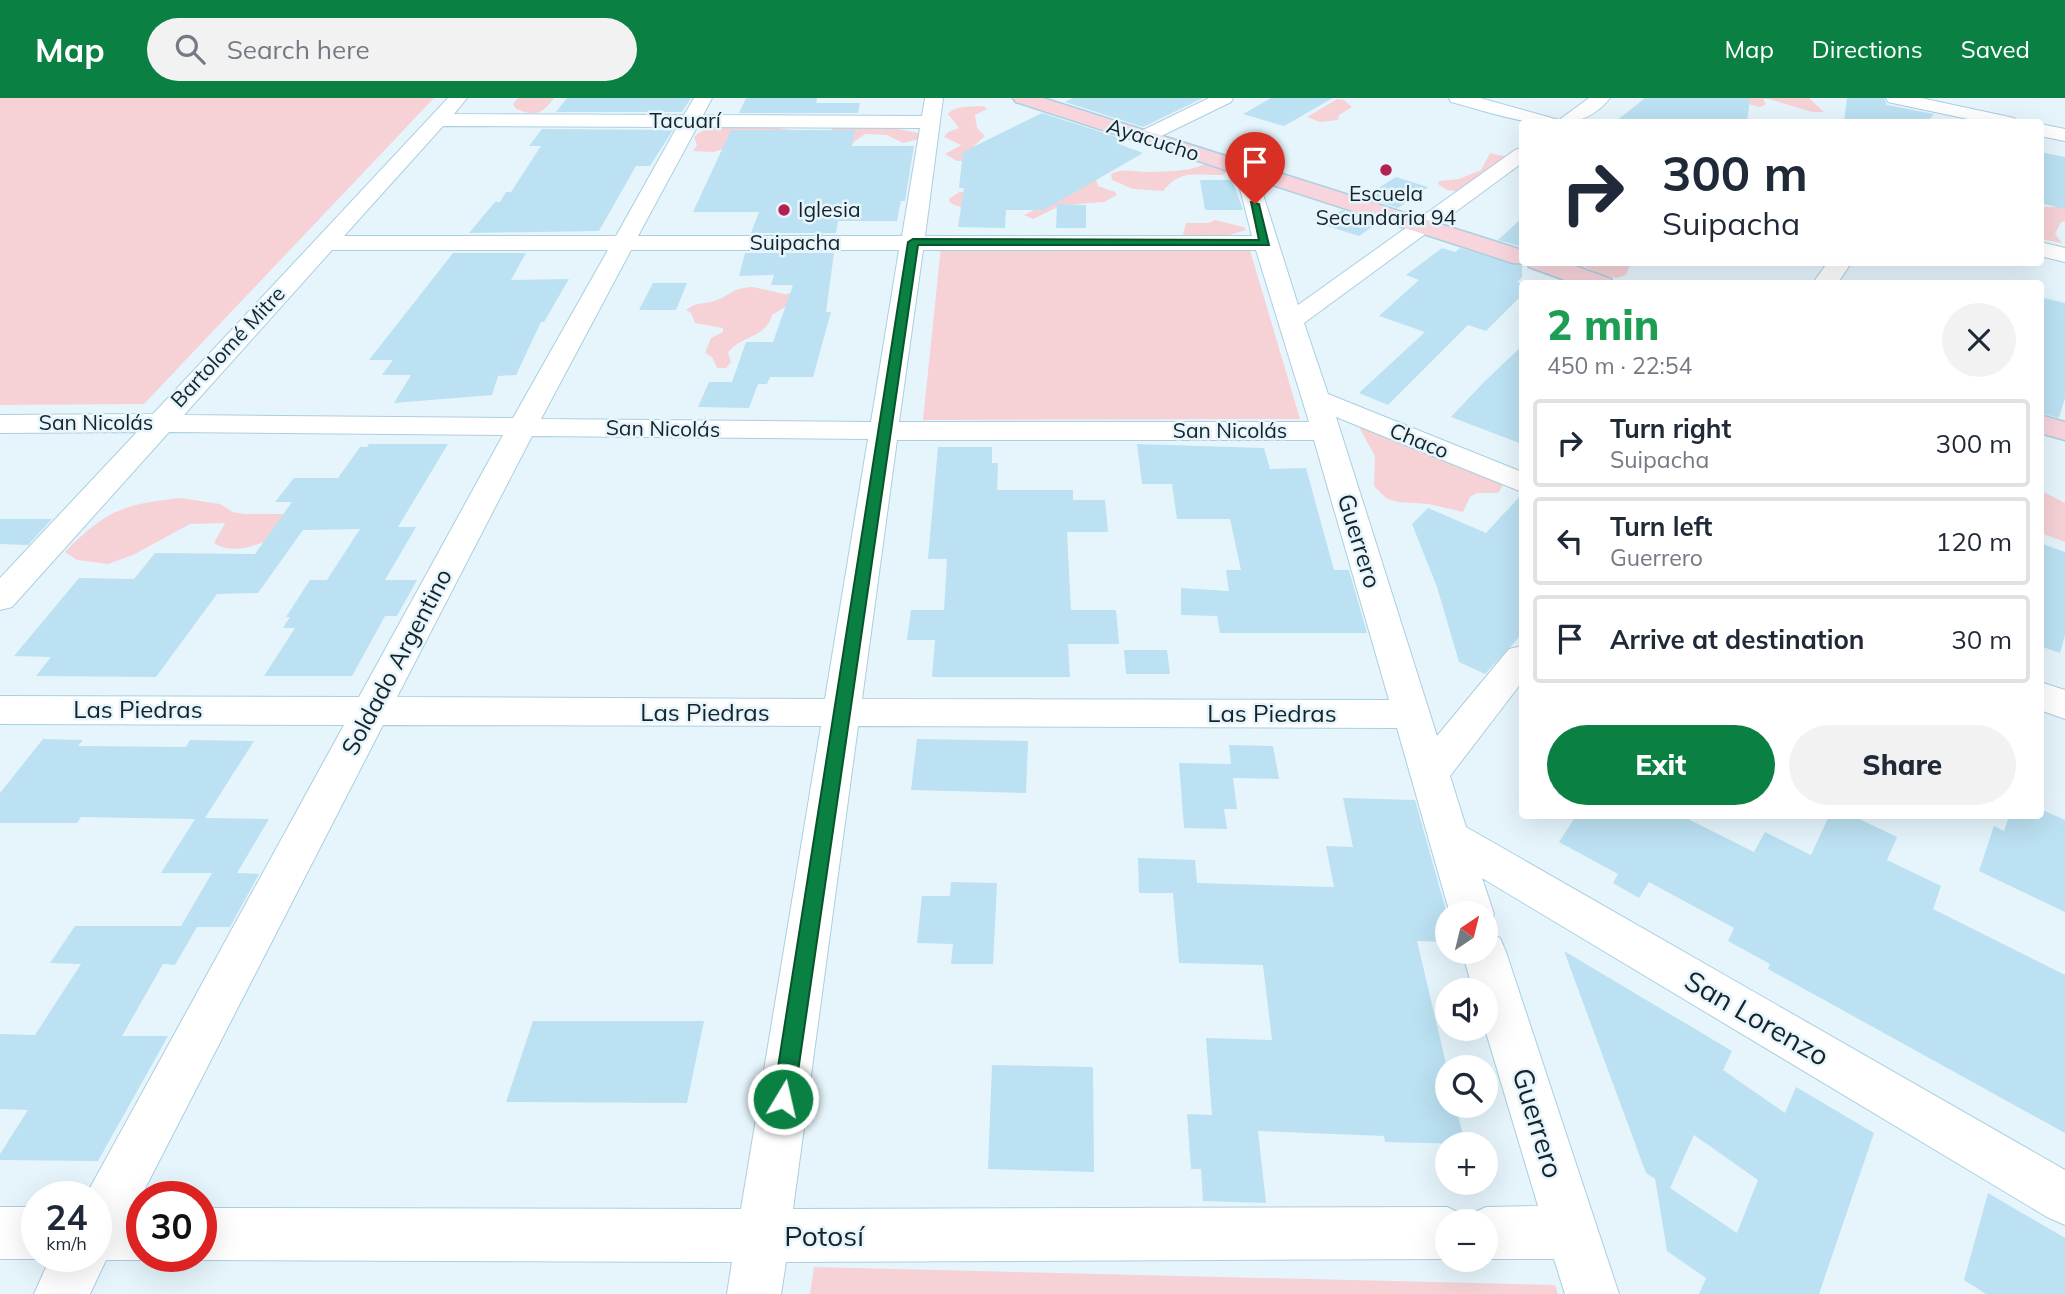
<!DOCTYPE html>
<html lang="en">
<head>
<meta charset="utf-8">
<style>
	:root { --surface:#fff; --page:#f2f2f3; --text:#1f2937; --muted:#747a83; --line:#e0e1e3; --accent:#0b8043 }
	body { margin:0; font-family:Mulish,sans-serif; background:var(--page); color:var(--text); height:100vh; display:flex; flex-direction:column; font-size:26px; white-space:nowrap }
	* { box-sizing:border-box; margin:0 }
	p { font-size:23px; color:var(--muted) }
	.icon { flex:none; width:38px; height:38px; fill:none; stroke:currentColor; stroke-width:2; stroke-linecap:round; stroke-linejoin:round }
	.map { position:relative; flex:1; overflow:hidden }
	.side { position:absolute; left:1519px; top:182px; width:525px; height:539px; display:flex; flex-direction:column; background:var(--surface); border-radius:7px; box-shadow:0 7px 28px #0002 }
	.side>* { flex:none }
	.top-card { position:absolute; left:1519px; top:21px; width:525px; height:147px; border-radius:7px; box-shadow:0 7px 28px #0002; background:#fff; color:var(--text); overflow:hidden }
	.needle { width:46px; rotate:35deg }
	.fabs { position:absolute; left:1435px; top:803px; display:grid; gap:14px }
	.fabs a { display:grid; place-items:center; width:63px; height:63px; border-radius:50%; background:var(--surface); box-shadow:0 7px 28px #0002; font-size:35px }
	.speed { position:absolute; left:21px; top:1083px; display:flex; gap:14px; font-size:35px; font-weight:700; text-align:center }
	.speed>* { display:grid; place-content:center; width:91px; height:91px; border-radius:50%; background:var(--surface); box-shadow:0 7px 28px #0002; line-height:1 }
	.speed small { font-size:18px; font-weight:400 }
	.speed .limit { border:10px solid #d22; background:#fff; color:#111 }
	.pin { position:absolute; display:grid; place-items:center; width:60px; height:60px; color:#fff; margin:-72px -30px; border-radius:50% 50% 50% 0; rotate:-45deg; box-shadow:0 0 7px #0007 }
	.pin .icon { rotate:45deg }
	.me { position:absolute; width:77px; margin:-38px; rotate:9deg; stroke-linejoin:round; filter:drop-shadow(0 0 5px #0008) }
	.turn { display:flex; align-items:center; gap:24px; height:147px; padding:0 28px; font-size:32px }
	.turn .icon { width:91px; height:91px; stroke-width:2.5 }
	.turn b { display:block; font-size:49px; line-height:60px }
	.round { display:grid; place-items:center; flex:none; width:74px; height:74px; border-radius:37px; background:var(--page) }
	.overview { display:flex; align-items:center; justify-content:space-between; height:119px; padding:0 28px }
	h1 { font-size:42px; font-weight:800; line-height:52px; color:#1e9e55 }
	.primary-button { display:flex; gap:14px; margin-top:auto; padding:14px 28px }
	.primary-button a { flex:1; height:80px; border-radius:42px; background:var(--accent); color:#fff; font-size:28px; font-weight:800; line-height:80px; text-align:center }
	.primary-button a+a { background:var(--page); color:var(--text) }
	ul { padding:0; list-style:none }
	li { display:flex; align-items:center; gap:21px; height:88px; margin:0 14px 10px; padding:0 14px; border:4px solid var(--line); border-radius:7px }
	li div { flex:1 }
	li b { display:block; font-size:26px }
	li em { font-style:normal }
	header { display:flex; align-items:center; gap:42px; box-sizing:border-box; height:98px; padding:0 35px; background:var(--accent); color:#fff }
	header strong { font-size:33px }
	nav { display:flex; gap:38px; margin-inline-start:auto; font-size:24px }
	.search { width:490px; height:63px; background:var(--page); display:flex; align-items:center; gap:18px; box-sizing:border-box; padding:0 24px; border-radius:38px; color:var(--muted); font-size:26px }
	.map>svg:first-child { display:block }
	.green { fill:#f6d2d7 }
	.building { fill:#bbe1f2 }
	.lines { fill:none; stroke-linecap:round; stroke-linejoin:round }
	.street-casing { stroke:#aacfe0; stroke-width:2 }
	.secondary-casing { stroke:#aacfe0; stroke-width:3 }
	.street { fill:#fff; fill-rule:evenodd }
	.secondary { fill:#f8d4dc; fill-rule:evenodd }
	.route { fill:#0b8043; stroke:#07532c; stroke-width:2 }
	.poi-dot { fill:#b12152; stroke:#e6f5fc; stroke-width:2.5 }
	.labels { text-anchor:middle; stroke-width:5; stroke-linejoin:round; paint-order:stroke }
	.far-street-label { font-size:21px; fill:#15242a; stroke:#e6f5fc }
	.far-poi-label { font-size:21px; fill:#15242a; stroke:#e6f5fc }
	.street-label { font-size:24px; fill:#15242a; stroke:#e6f5fc }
	.near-street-label { font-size:28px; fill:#15242a; stroke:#e6f5fc }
</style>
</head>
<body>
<header>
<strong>Map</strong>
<div class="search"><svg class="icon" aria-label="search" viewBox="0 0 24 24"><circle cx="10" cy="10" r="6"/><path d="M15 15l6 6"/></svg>Search here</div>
<nav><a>Map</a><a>Directions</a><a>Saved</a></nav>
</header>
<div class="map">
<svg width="2065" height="1196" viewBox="0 0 2065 1196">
	<rect width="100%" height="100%" fill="#e6f5fc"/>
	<g class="green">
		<polygon points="0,0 434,0 144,306 0,307"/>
		<path d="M518,0H554C542,16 536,19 516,11L513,6Z"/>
		<polygon points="1724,0 1809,0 1824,14 1812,14 1769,1 1763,1 1766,6 1760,9"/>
		<polygon points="1337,1 1344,2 1352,9 1339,17 1338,22 1320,24 1307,19"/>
		<path d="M984,8L987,11L975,17L977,30L985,38L974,48L978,54L965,63H957L945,56L961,47L944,39L948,34L959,30L948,16C956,7 972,9 984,8Z"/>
		<path d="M766,27L783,31L831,35L832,29L894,30L918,35L920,41L903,45L887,37L865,36L847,49L744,45L713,54L693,53L697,47L694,39C711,23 744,27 766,27Z"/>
		<polygon points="1490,55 1508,59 1461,94 1447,92 1438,86 1439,83 1459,81 1481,72"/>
		<path d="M1202,67H1217L1228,72L1223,77C1197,78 1181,70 1163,93L1133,91L1112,82L1111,76C1125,69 1136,75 1151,74C1167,73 1187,74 1202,67Z"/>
		<polygon points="1081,75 1096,82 1098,88 1115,94 1117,97 1104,104 1062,107 1033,121 1024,117 1034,112 966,111 950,105 949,101 959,94 989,92"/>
		<polygon points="2041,109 2065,109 2065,123 2061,124 2055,136 2062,145 2041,141"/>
		<polygon points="1215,122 1244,129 1246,132 1223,139 1183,137 1186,125 1208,125"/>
		<polygon points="941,149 1249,149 1300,321 923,322"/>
		<polygon points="1568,165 1631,165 1626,177 1617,180 1601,177 1588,170"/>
		<path d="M753,189L784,196L801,194L787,208L772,217C766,241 740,237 728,255L731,264L726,270H717L712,259L705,255L711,240L723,234V230L695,225L691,215L686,212C698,203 702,207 714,203C733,197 730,190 753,189Z"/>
		<polygon points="1363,325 1501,383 1502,389 1498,395 1477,395 1470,399 1463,414 1429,406 1397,404 1386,400 1374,388 1375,358 1360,331"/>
		<polygon points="2040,392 2065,405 2065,444 2041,435"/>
		<path d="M181,400L220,406L233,414L244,416H288V435C265,442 237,460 214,445L225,425L190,426L133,457L108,466L77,462L65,454C106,412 124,406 181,400Z"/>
		<polygon points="814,1169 1555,1187 1558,1196 810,1196"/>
	</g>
	<g class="building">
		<polygon points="567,0 691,0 682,14 556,14"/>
		<polygon points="746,0 817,0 816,5 860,5 858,15 739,15"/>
		<polygon points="1073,0 1203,0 1143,29 1065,4"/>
		<polygon points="1271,0 1333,0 1284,28 1243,16"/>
		<polygon points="1645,0 1750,0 1747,24 1615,24"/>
		<polygon points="1847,0 1884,0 1887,7 1934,16 1927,24 1844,24"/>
		<polygon points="1042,15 1123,41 1116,45 1143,55 1044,112 1006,112 1005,130 958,129 964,90 959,90 963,54"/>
		<polygon points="542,31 673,32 650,68 636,68 599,133 469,135 495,104 500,104 506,94 511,94 541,48 529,48"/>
		<polygon points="731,32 855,32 852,48 914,48 905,103 901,103 897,123 838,123 836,135 751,135 759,114 693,114"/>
		<polygon points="2040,54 2065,59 2065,111 2040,105"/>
		<polygon points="1396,79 1428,89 1398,110 1364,99"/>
		<polygon points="1200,82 1232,82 1243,112 1205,112"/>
		<polygon points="1057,106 1086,107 1086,130 1056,130"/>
		<polygon points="1342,112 1379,124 1359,138 1321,126"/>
		<polygon points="1522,120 1522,149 1498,142"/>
		<polygon points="1442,150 1455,154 1460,150 1522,168 1522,179 1517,184 1523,186 1522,197 1486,233 1468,227 1388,307 1359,295 1425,234 1379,218 1419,182 1406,177"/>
		<polygon points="453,155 526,155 511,182 569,181 544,224 541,224 516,277 498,278 492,297 394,305 411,277 382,277 393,262 369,262"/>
		<polygon points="745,155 834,155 826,214 831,214 813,279 770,279 767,286 758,286 749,310 698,309 709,284 732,284 746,244 773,244 793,187 771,187 774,177 739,178"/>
		<polygon points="653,185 687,185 676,212 639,212"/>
		<polygon points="2040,199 2065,205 2065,300 2059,320 2040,315"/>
		<polygon points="1522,248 1522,346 1451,319 1485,283"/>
		<polygon points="369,346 448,346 398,429 416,429 385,482 417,482 397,518 385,518 352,578 264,578 295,530 283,530 290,519 286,519 310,482 327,482 360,431 303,432 258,495 217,496 156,579 36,578 51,559 14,558 79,480 134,481 155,455 255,456 292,404 275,404 294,380 338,380 360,349 367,349"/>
		<polygon points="1137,346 1264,350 1270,371 1306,370 1334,472 1349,472 1367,535 1220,535 1217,518 1181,517 1181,490 1229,493 1226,472 1241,472 1230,421 1177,421 1172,386 1142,386"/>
		<polygon points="938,349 992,349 992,365 998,365 997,392 1073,392 1073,402 1105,402 1108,434 1067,434 1071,512 1116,512 1119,546 1068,546 1070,579 932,579 935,542 907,542 911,512 944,512 947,461 928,461"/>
		<polygon points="1522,396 1522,536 1485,576 1459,564 1437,489 1412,426 1428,410 1486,435"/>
		<polygon points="0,421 52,421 28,447 0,446"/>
		<polygon points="2040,445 2065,454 2065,537 2060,555 2040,548"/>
		<polygon points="1124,552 1167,552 1170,576 1126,576"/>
		<polygon points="43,641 83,642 78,648 186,649 190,642 254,643 205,720 269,721 237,775 259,776 230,829 197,829 175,867 163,866 122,938 168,938 98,1063 0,1062 0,1056 28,1012 0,1011 0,936 35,937 81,866 50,865 75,828 181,828 212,775 161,775 195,721 81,719 77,725 0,725 0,695"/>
		<polygon points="917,641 1028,643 1026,695 911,692"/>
		<polygon points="1229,647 1273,648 1279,681 1233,680 1237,711 1224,711 1227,731 1184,730 1179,665 1231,666"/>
		<polygon points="1343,700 1415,702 1447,816 1447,844 1417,843 1447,970 1447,1008 1456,1008 1465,1046 1385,1044 1384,1038 1258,1033 1266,1105 1203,1103 1201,1071 1191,1071 1187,1016 1212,1017 1206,940 1272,942 1263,867 1179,865 1173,795 1139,795 1138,760 1195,762 1197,785 1334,789 1326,748 1353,749"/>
		<polygon points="2040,711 2065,722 2065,814 1979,773 1994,728 2004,733 2009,718 2040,718"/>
		<polygon points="1576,718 1682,718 1754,754 1765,734 1811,757 1829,718 1853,718 1897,739 1887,762 1941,788 1933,811 2065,877 2065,1035 1768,871 1770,866 1728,843 1734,830 1649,784 1639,800 1613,785 1618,776 1559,744"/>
		<polygon points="951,784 997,785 993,866 951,866 953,846 917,845 922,798 950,798"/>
		<polygon points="1564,853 1732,953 1723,972 1785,1015 1796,989 1874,1035 1819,1196 1699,1196 1706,1180 1667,1153 1655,1080 1737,1135 1758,1082 1694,1037 1670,1090 1646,1075"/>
		<polygon points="533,923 704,923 687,1005 506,1004"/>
		<polygon points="992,967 1093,969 1094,1074 988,1071"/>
		<polygon points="1988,1095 2065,1140 2065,1196 1986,1196 1964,1182"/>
	</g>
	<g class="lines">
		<g class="street-casing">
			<g id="street">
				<path d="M448,0H467L454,16L684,17L694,0H712L703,17L922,18L925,0H943L925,138H1252L1235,71L1238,67H1252L1255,71L1298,207L1515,52L1522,50V65L1304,225L1328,296L1522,374V394L1336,319L1437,638L1509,551L1522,548V584L1450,678L1466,729L2065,1072V1127L2047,1119L1482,780L1494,816L1487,829L1486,816H1450L1397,630L858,628L793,1111L1447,1109L1466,1118L1486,1109L1538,1108L1485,931L1486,892H1473L1462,854H1486V835L1500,840L1506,854L1619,1196H1565L1554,1161H1486V1124H1447V1161L786,1164L781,1196H727L732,1164L201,1162L191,1158H201V1110L741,1111L821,628L383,627L135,1110H142V1158H152L142,1162H106L90,1196H34L51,1158H96V1099H85L344,627L0,626V598L359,599L503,337L169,334L12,509L0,512V480L137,334L0,335V317L153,316ZM443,28L677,29L616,138H344ZM697,29L920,30L902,138H638ZM332,152H608L513,320L184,317ZM631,152H899L871,324L541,321ZM923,152H1256L1309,324H899ZM532,338L868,341L825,601L397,599ZM897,342H1314L1389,602L862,601Z"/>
				<polygon points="1209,0 1233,0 1231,4 1151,43 1137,43 1134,39 1137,35"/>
				<path d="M1449,0H1480L1559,22L1589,0H1610C1574,48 1499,16 1451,4Z"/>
				<polygon points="1886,0 1921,0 2014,20 2017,24 1982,24 1888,4"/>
				<polygon points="2040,26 2065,31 2065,43 2040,38"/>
				<polygon points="2040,144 2065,150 2065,164 2040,158"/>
				<polygon points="1828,164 1852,164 1837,186 1812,186"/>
				<polygon points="2040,584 2065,592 2065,621 2040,612"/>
				<polygon points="0,1109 37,1109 37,1158 44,1158 37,1161 0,1161"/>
			</g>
		</g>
		<g class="secondary-casing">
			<g id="secondary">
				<polygon points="1013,0 1043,0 1522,152 1522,164 1564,164 1611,181 1614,186 1576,186 1529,169 1527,166 1513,165 1016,4"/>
				<polygon points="2040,317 2065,324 2065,342 2040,335"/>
			</g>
		</g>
		<use href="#street" class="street"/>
		<use href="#secondary" class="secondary"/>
	</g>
	<polygon class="route" points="1251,104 1259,106 1269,147 918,147 794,1001 791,1008 783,1011 776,1008 773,1001 908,144 913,141 1259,142"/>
	<g class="poi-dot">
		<circle cx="1386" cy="72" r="7"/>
		<circle cx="784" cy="112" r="7"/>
	</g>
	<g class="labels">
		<g class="far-street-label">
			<text x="685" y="30">Tacuarí</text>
			<text transform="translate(1153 42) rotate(18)" y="7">Ayacucho</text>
			<text x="795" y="152">Suipacha</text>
			<text transform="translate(228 249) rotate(-47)" y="7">Bartolomé Mitre</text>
			<text x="96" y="332">San Nicolás</text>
			<text transform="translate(663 331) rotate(1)" y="7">San Nicolás</text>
			<text x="1230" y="340">San Nicolás</text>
			<text transform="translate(1419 343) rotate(22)" y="7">Chaco</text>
		</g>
		<g class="far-poi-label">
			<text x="1386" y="103">Escuela<tspan x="1386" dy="24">Secundaria 94</tspan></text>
			<text x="798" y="119" text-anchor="start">Iglesia</text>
		</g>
		<g class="street-label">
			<text transform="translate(1359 443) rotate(73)" y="8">Guerrero</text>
			<text transform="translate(397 564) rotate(-62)" y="8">Soldado Argentino</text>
			<text x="138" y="620">Las Piedras</text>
			<text x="705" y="623">Las Piedras</text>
			<text x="1272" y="624">Las Piedras</text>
		</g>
		<g class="near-street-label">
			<text transform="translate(1757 920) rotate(30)" y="10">San Lorenzo</text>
			<text transform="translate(1538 1025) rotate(73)" y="10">Guerrero</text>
			<text x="824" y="1148">Potosí</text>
		</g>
	</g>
</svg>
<div class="fabs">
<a><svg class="needle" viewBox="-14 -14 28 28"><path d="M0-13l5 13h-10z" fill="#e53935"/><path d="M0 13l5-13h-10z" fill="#747a83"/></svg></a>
<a><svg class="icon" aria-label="sound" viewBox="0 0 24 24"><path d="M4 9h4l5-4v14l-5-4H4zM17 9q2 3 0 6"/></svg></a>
<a><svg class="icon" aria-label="search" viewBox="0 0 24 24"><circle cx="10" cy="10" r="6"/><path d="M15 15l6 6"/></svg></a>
<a>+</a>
<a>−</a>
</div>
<div class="speed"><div>24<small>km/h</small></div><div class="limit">30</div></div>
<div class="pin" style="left:1255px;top:106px;background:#d93025"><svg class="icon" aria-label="arrive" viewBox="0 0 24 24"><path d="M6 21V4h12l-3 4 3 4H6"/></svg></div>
<svg class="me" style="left:783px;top:1001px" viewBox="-20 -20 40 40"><circle r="17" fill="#0b8043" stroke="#fff" stroke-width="3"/><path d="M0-11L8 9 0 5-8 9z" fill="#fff"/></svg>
<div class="top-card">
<div class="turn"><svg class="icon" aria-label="right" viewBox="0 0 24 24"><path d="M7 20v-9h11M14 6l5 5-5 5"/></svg><div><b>300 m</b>Suipacha</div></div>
</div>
<section class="side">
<div class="overview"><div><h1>2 min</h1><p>450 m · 22:54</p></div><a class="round"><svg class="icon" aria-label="close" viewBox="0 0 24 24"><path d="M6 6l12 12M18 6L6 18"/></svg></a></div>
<ul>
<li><svg class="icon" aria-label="right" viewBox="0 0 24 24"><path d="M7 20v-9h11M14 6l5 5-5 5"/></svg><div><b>Turn right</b><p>Suipacha</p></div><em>300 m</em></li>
<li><svg class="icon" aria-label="left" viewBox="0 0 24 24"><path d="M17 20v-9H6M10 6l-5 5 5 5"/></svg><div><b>Turn left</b><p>Guerrero</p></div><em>120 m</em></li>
<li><svg class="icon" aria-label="arrive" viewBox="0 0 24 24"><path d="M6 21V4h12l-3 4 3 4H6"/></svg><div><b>Arrive at destination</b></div><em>30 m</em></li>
</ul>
<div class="primary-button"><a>Exit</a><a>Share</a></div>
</section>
</div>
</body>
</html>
